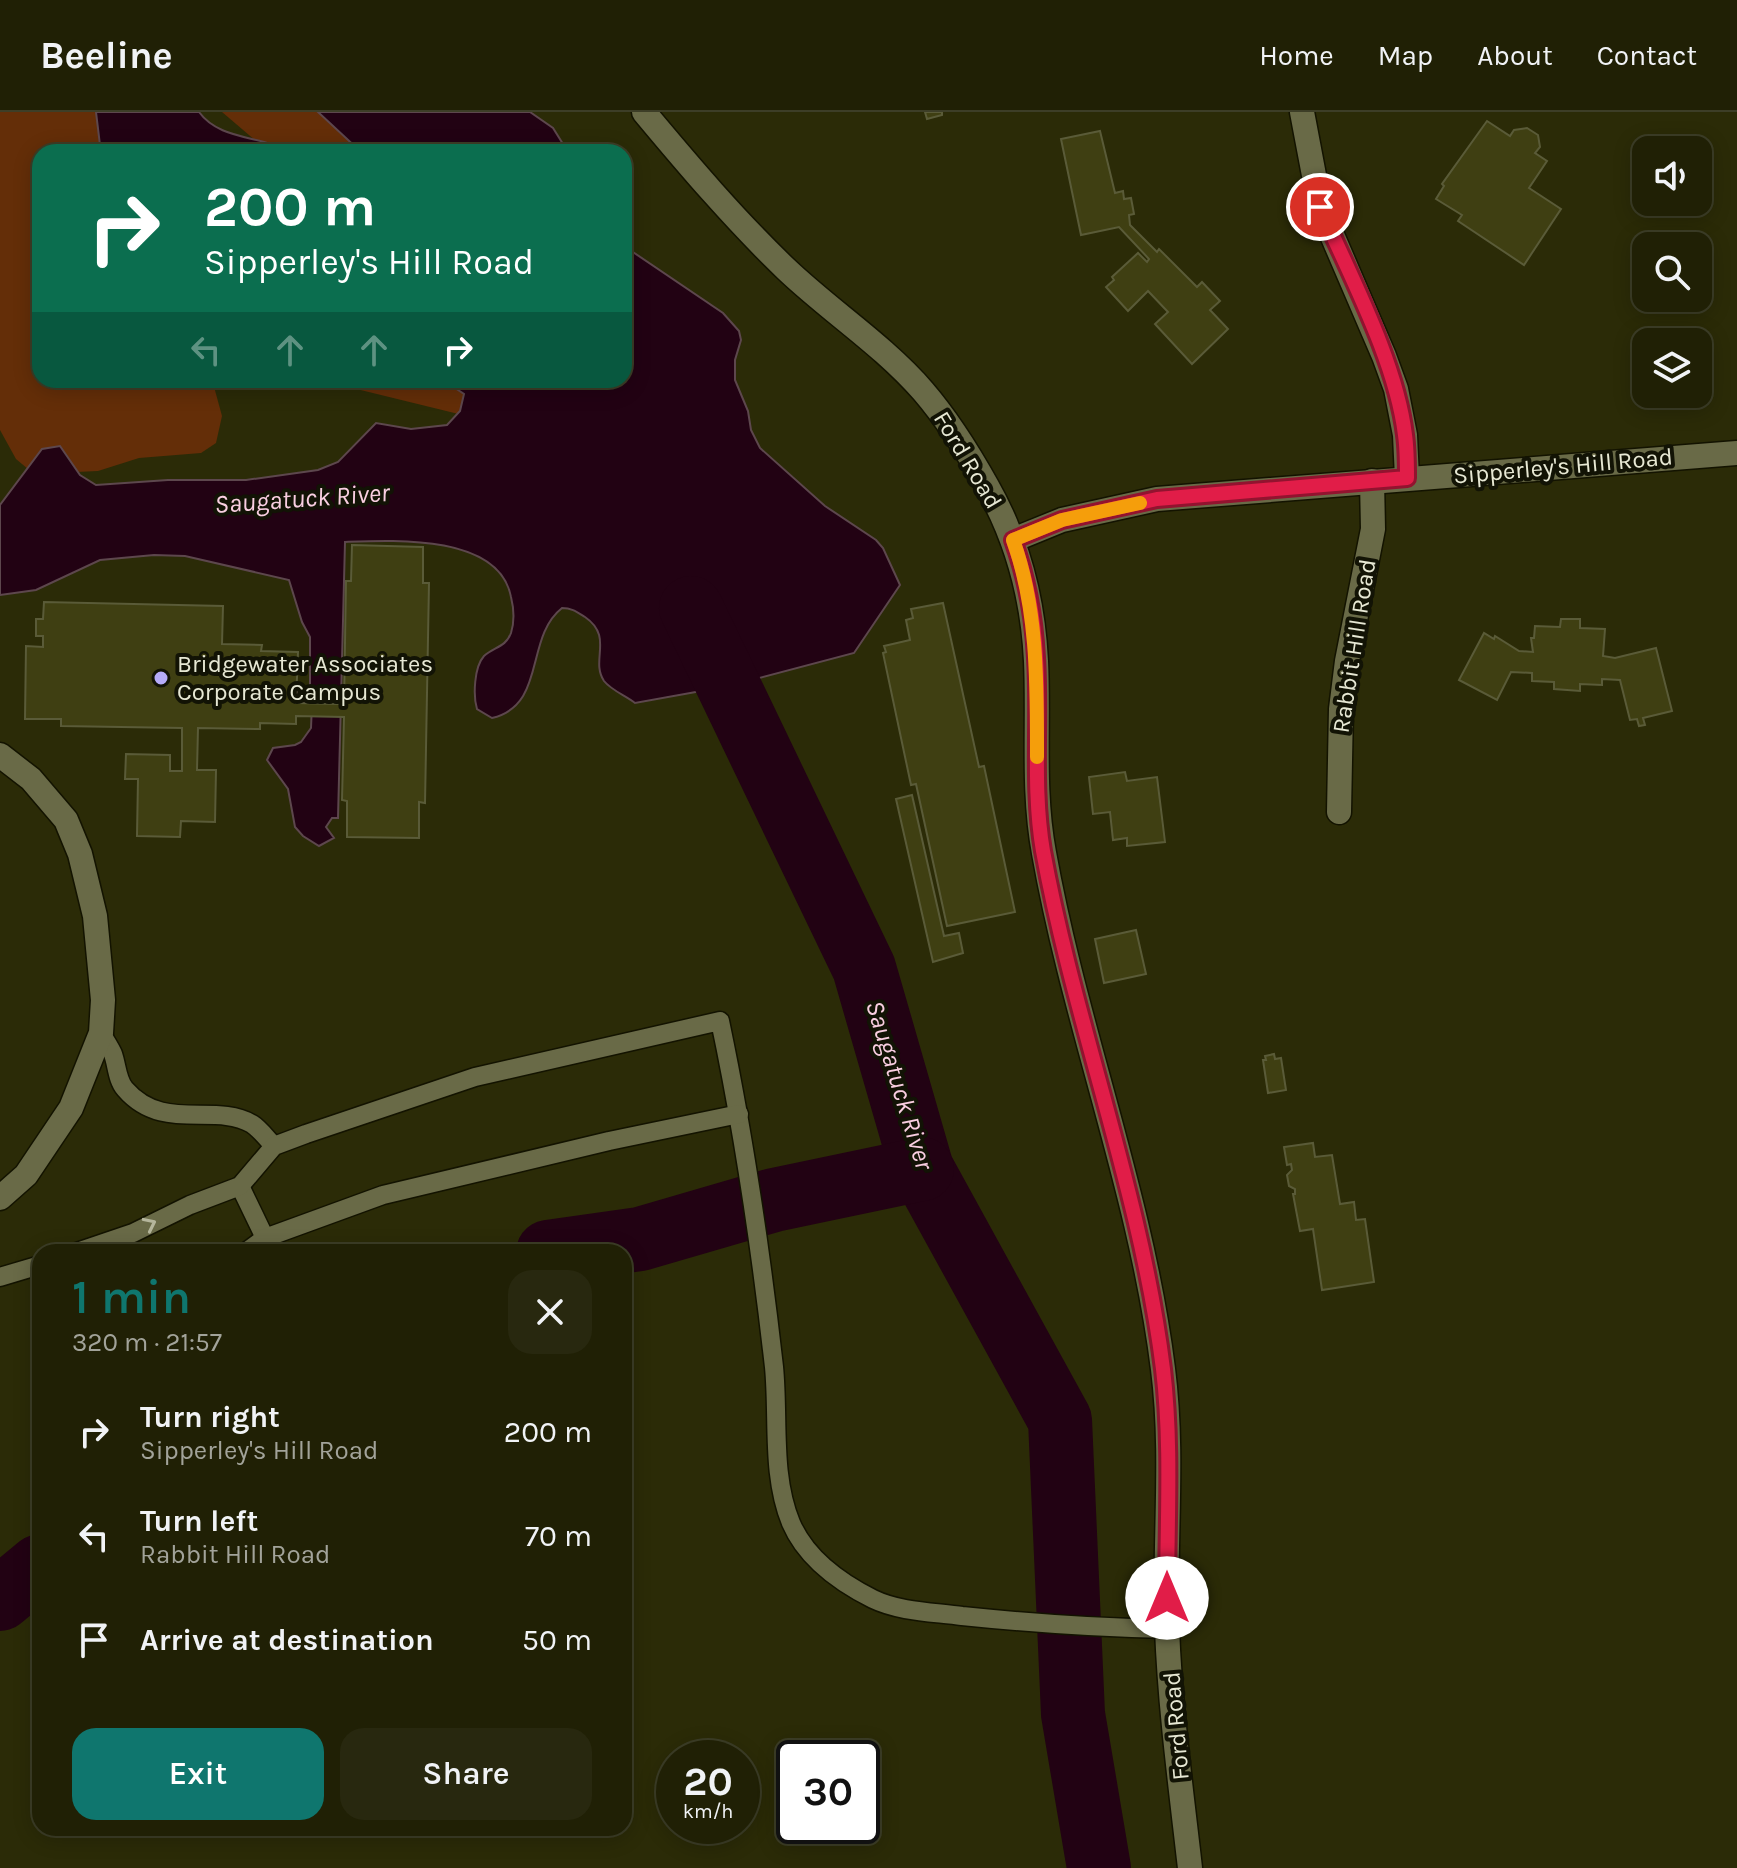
<!DOCTYPE html>
<html lang="en">
<head>
<meta charset="utf-8">
<style>
	:root { --surface:#202005; --page:#28280f; --text:#f1f3f6; --muted:#a2a39a; --line:#3d3e27; --accent:#0f766e }
	body { margin:0; font-family:Karla,sans-serif; background:var(--page); color:var(--text); height:100vh; display:flex; flex-direction:column; font-size:30px; white-space:nowrap }
	* { box-sizing:border-box; margin:0 }
	p { font-size:26px; color:var(--muted) }
	.icon { flex:none; width:44px; height:44px; fill:none; stroke:currentColor; stroke-width:2; stroke-linecap:round; stroke-linejoin:round }
	.map { position:relative; flex:1; overflow:hidden }
	.panel { position:absolute; left:32px; top:1132px; width:600px; height:592px; display:flex; flex-direction:column; background:var(--surface); border-radius:24px; box-shadow:0 4px 20px #0003,0 0 0 2px var(--line) }
	.panel>* { flex:none }
	.guide { position:absolute; left:32px; top:32px; width:600px; height:244px; border-radius:24px; box-shadow:0 4px 20px #0003,0 0 0 2px var(--line); background:#0b6e4f; color:#fff; overflow:hidden }
	.tools { position:absolute; left:1632px; top:24px; display:grid; gap:16px }
	.tools a { display:grid; place-items:center; width:80px; height:80px; border-radius:16px; background:var(--surface); box-shadow:0 4px 20px #0003,0 0 0 2px var(--line); font-size:40px }
	.speed { position:absolute; left:656px; top:1628px; display:flex; gap:16px; font-size:40px; font-weight:700; text-align:center }
	.speed>* { display:grid; place-content:center; width:104px; height:104px; border-radius:50%; background:var(--surface); box-shadow:0 4px 20px #0003,0 0 0 2px var(--line); line-height:1 }
	.speed small { font-size:20px; font-weight:400 }
	.speed .limit { border:4px solid #111; border-radius:12px; background:#fff; color:#111 }
	.pin { position:absolute; display:grid; place-items:center; width:68px; height:68px; color:#fff; margin:-34px; border:4px solid #fff; border-radius:50%; box-shadow:0 2px 8px #0007 }
	.me { position:absolute; width:88px; margin:-44px; rotate:0deg; stroke-linejoin:round; filter:drop-shadow(0 0 6px #0008) }
	.turn { display:flex; align-items:center; gap:28px; height:168px; padding:0 40px; font-size:36px }
	.turn .icon { width:104px; height:104px; stroke-width:2.5 }
	.turn b { display:block; font-size:56px; line-height:68px }
	.lanes { display:flex; align-items:center; height:76px; padding:0 40px; background:#0003; justify-content:center; gap:40px; direction:ltr }
	.lanes .off { opacity:.35 }
	.round { display:grid; place-items:center; flex:none; width:84px; height:84px; border-radius:24px; background:var(--page) }
	.headline { display:flex; align-items:center; justify-content:space-between; height:136px; padding:0 40px }
	h1 { font-size:48px; font-weight:600; line-height:60px; color:var(--accent) }
	.button { display:flex; gap:16px; margin-top:auto; padding:16px 40px }
	.button a { flex:1; height:92px; border-radius:24px; background:var(--accent); color:#fff; font-size:32px; font-weight:600; line-height:92px; text-align:center }
	.button a+a { background:var(--page); color:var(--text) }
	ul { padding:0; list-style:none }
	li { display:flex; align-items:center; gap:24px; height:104px; padding:0 40px }
	li div { flex:1 }
	li b { display:block; font-size:30px }
	li em { font-style:normal }
	header { display:flex; align-items:center; gap:48px; box-sizing:border-box; height:112px; padding:0 40px; background:var(--surface); border-bottom:2px solid var(--line) }
	header strong { font-size:38px }
	nav { display:flex; gap:44px; margin-inline-start:auto; font-size:28px }
	.map>svg:first-child { display:block }
	.green { fill:#642e08 }
	.water { fill:#220213; stroke:#5d474d; stroke-width:2 }
	.lines { fill:none; stroke-linecap:round; stroke-linejoin:round }
	.river { stroke:#220213; stroke-width:64 }
	.building { fill:#3f3f12; stroke:#5a5b38; stroke-width:2 }
	.lane-casing { stroke:#131300; stroke-width:21 }
	.street-casing { stroke:#131300; stroke-width:27 }
	.lane { stroke:#696a47; stroke-width:18 }
	.street { stroke:#696a47; stroke-width:24 }
	.oneway { stroke:#b5b69c }
	.route-casing { stroke:#92132f; stroke-width:20 }
	.route { stroke:#e11d48; stroke-width:14 }
	.slow { stroke:#f59e0b; stroke-width:14 }
	.poi-dot { fill:#b6acf8; stroke:#121305; stroke-width:3 }
	.labels { text-anchor:middle; stroke-width:8; stroke-linejoin:round; paint-order:stroke }
	.street-label { font-size:24px; fill:#e7e8d4; stroke:#121305 }
	.poi-label { font-size:24px; fill:#e7e8d4; stroke:#121305; text-anchor:start }
	.water-label { font-size:26px; font-style:italic; fill:#f9cee1; stroke:#121305 }
</style>
</head>
<body>
<header>
<strong>Beeline</strong>
<nav><a>Home</a><a>Map</a><a>About</a><a>Contact</a></nav>
</header>
<div class="map">
<svg width="1737" height="1756" viewBox="0 0 1737 1756">
	<rect width="100%" height="100%" fill="#2b2b07"/>
	<g class="green">
		<polygon points="0,0 129,0 165,40 40,40 40,268 220,268 213,271 222,304 216,331 201,341 139,346 98,359 34,362 16,347 0,318"/>
		<polygon points="222,0 367,0 403,40 269,40"/>
		<polygon points="322,268 461,268 487,309 332,271"/>
	</g>
	<g class="water">
		<path d="M96,0H199C220,29 262,23 289,40H106L100,33Z"/>
		<polygon points="318,0 530,0 553,16 568,40 361,40"/>
		<path d="M624,134L723,201L739,219L741,228L735,248V268L748,299L751,318L760,336L825,394L876,428L883,436L900,473L854,541L729,574L635,591C626,584 611,578 604,569C590,548 614,525 585,505C577,500 572,496 562,496C524,526 547,593 492,606L477,597C473,584 474,555 484,544C494,535 506,535 511,521C515,508 514,497 511,485C499,422 393,428 345,430L338,706H332L326,715L334,726L319,734L303,724L295,715L288,677L267,648L273,636L295,633L301,630L311,616L312,592L296,591L297,577L310,574V525L302,510L289,468L185,444L154,443L100,448L36,478L0,483V393L42,337L60,334L80,363L96,373L168,368H246L318,358L338,350L376,311L411,317L447,313L460,299L464,282L443,268H624Z"/>
	</g>
	<g class="lines">
		<g class="river">
			<polyline points="691,496 864,856 922,1057 1060,1308 1073,1602 1099,1756"/>
			<polyline points="548,1140 640,1127 774,1088 922,1057"/>
			<polyline points="0,1487 40,1454"/>
		</g>
	</g>
	<g class="building">
		<polygon points="925,0 942,0 942,3 927,7"/>
		<polygon points="1487,9 1510,24 1514,18 1527,16 1538,23 1540,35 1535,41 1547,49 1529,76 1561,97 1524,153 1458,109 1462,103 1436,87 1444,74 1442,72"/>
		<polygon points="1100,19 1115,81 1123,79 1124,87 1131,86 1134,102 1129,103 1130,113 1157,140 1159,137 1197,175 1202,170 1220,189 1210,198 1228,217 1192,252 1155,212 1168,200 1148,179 1128,199 1106,175 1114,168 1112,165 1138,141 1147,150 1149,147 1119,115 1081,123 1061,27"/>
		<polygon points="352,433 423,435 423,471 429,471 425,691 419,690 419,726 347,725 347,689 342,688 344,605 296,604 296,612 260,611 260,617 198,616 197,658 216,658 215,710 181,709 180,725 137,724 138,667 125,667 126,642 170,643 170,659 182,659 182,616 61,614 61,607 25,607 26,534 43,535 43,524 36,524 36,507 43,507 44,490 223,494 222,532 262,533 261,539 298,540 296,591 344,592 346,469 351,469"/>
		<polygon points="943,491 979,655 984,654 1015,800 947,814 916,672 911,673 883,541 886,540 884,534 910,528 906,508 913,506 911,497"/>
		<polygon points="1561,507 1580,507 1580,516 1605,517 1603,544 1615,546 1656,536 1672,599 1643,606 1645,613 1639,614 1637,607 1630,608 1620,568 1602,567 1602,573 1580,572 1580,579 1554,577 1554,570 1532,569 1532,561 1511,560 1497,588 1459,568 1484,521 1494,527 1495,524 1519,539 1533,540 1531,526 1534,526 1535,514 1560,515"/>
		<polygon points="1125,660 1127,669 1157,665 1165,730 1127,734 1127,726 1113,728 1110,700 1093,702 1089,665"/>
		<polygon points="912,683 944,824 959,821 963,841 933,850 896,687"/>
		<polygon points="1136,818 1146,862 1104,871 1095,827"/>
		<polygon points="1274,942 1275,947 1281,946 1286,978 1268,981 1263,948 1266,948 1265,944"/>
		<polygon points="1313,1031 1315,1045 1332,1043 1340,1092 1354,1090 1356,1108 1365,1107 1374,1170 1322,1178 1313,1117 1300,1119 1293,1082 1295,1082 1295,1077 1289,1074 1287,1063 1292,1058 1291,1052 1287,1053 1284,1035"/>
	</g>
	<g class="lines">
		<g class="lane-casing">
			<g id="lane">
				<path d="M101,921C105,928 110,935 113,942C117,953 117,968 125,977C163,1021 214,990 252,1012C260,1017 267,1027 274,1034"/>
				<polyline points="240,1074 265,1126"/>
				<path d="M77,1140L133,1121L190,1093L240,1074L274,1034L306,1022L475,965L720,909C744,1023 761,1140 774,1255C779,1306 771,1363 791,1411C806,1446 839,1470 873,1487C900,1500 933,1500 962,1504C1030,1511 1098,1516 1167,1517"/>
				<polyline points="246,1140 265,1126 383,1083 609,1029 739,1002"/>
				<polyline points="0,1165 40,1153"/>
			</g>
		</g>
		<g class="street-casing">
			<g id="street">
				<path d="M644,0C689,54 735,108 786,157C830,199 883,233 923,279C948,308 968,340 987,374C1017,427 1033,488 1036,549C1039,613 1032,677 1044,741C1075,915 1141,1081 1163,1257C1174,1343 1164,1430 1167,1516C1170,1596 1181,1677 1190,1756"/>
				<polyline points="1302,0 1320,95 1384,244 1396,277 1405,323 1407,366"/>
				<polyline points="1013,428 1062,408 1157,387 1737,341"/>
				<polyline points="0,643 31,667 66,708 80,742 95,804 103,888 101,921 71,996 26,1063 0,1086"/>
				<polyline points="1339,700 1341,597 1347,549 1373,417 1372,369"/>
			</g>
		</g>
		<use href="#lane" class="lane"/>
		<use href="#street" class="street"/>
	</g>
	<defs><path id="oneway-chevron" d="M-2-3.5L2.5 0L-2 3.5" fill="none" stroke-width="1.6" stroke-linecap="round" stroke-linejoin="round" transform="scale(2)"/></defs>
	<use class="oneway" href="#oneway-chevron" transform="translate(150 1112) rotate(-26)"/>
	<g class="lines">
		<g class="route-casing">
			<path id="route" d="M1167,1486C1167,1410 1172,1332 1163,1257C1141,1080 1075,914 1043,739C1032,675 1040,610 1036,546C1034,507 1026,464 1013,428L1062,408L1157,387L1407,366C1407,352 1407,337 1405,323C1396,249 1350,164 1320,95"/>
		</g>
		<use href="#route" class="route"/>
		<path class="slow" d="M1037,645C1037,573 1038,497 1013,428L1062,408L1140,391"/>
	</g>
	<circle class="poi-dot" cx="161" cy="566" r="8"/>
	<g class="labels">
		<g class="street-label">
			<text transform="translate(968 348) rotate(59)" y="8">Ford Road</text>
			<text transform="translate(1563 354) rotate(-5)" y="8">Sipperley's Hill Road</text>
			<text transform="translate(1354 534) rotate(-81)" y="8">Rabbit Hill Road</text>
			<text transform="translate(1176 1614) rotate(-95)" y="8">Ford Road</text>
		</g>
		<g class="poi-label">
			<text x="177" y="560">Bridgewater Associates<tspan x="177" dy="28">Corporate Campus</tspan></text>
		</g>
		<g class="water-label">
			<text transform="translate(302 386) rotate(-4)" y="9">Saugatuck River</text>
			<text transform="translate(900 973) rotate(73)" y="9">Saugatuck River</text>
		</g>
	</g>
</svg>
<div class="tools">
<a><svg class="icon" aria-label="sound" viewBox="0 0 24 24"><path d="M4 9h4l5-4v14l-5-4H4zM17 9q2 3 0 6"/></svg></a>
<a><svg class="icon" aria-label="search" viewBox="0 0 24 24"><circle cx="10" cy="10" r="6"/><path d="M15 15l6 6"/></svg></a>
<a><svg class="icon" aria-label="layers" viewBox="0 0 24 24"><path d="M12 4l9 5-9 5-9-5zM3 14l9 5 9-5"/></svg></a>
</div>
<div class="speed"><div>20<small>km/h</small></div><div class="limit">30</div></div>
<div class="pin" style="left:1320px;top:95px;background:#d93025"><svg class="icon" aria-label="arrive" viewBox="0 0 24 24"><path d="M6 21V4h12l-3 4 3 4H6"/></svg></div>
<svg class="me" style="left:1167px;top:1486px" viewBox="-20 -20 40 40"><circle r="19" fill="#fff"/><path d="M0-13L10 11 0 6-10 11z" fill="#e11d48"/></svg>
<div class="guide">
<div class="turn"><svg class="icon" aria-label="right" viewBox="0 0 24 24"><path d="M7 20v-9h11M14 6l5 5-5 5"/></svg><div><b>200 m</b>Sipperley's Hill Road</div></div>
<div class="lanes"><svg class="icon off" aria-label="left" viewBox="0 0 24 24"><path d="M17 20v-9H6M10 6l-5 5 5 5"/></svg><svg class="icon off" aria-label="ahead" viewBox="0 0 24 24"><path d="M12 20V5M6 11l6-6 6 6"/></svg><svg class="icon off" aria-label="ahead" viewBox="0 0 24 24"><path d="M12 20V5M6 11l6-6 6 6"/></svg><svg class="icon" aria-label="right" viewBox="0 0 24 24"><path d="M7 20v-9h11M14 6l5 5-5 5"/></svg></div>
</div>
<section class="panel">
<div class="headline"><div><h1>1 min</h1><p>320 m · 21:57</p></div><a class="round"><svg class="icon" aria-label="close" viewBox="0 0 24 24"><path d="M6 6l12 12M18 6L6 18"/></svg></a></div>
<ul>
<li><svg class="icon" aria-label="right" viewBox="0 0 24 24"><path d="M7 20v-9h11M14 6l5 5-5 5"/></svg><div><b>Turn right</b><p>Sipperley's Hill Road</p></div><em>200 m</em></li>
<li><svg class="icon" aria-label="left" viewBox="0 0 24 24"><path d="M17 20v-9H6M10 6l-5 5 5 5"/></svg><div><b>Turn left</b><p>Rabbit Hill Road</p></div><em>70 m</em></li>
<li><svg class="icon" aria-label="arrive" viewBox="0 0 24 24"><path d="M6 21V4h12l-3 4 3 4H6"/></svg><div><b>Arrive at destination</b></div><em>50 m</em></li>
</ul>
<div class="button"><a>Exit</a><a>Share</a></div>
</section>
</div>
</body>
</html>
